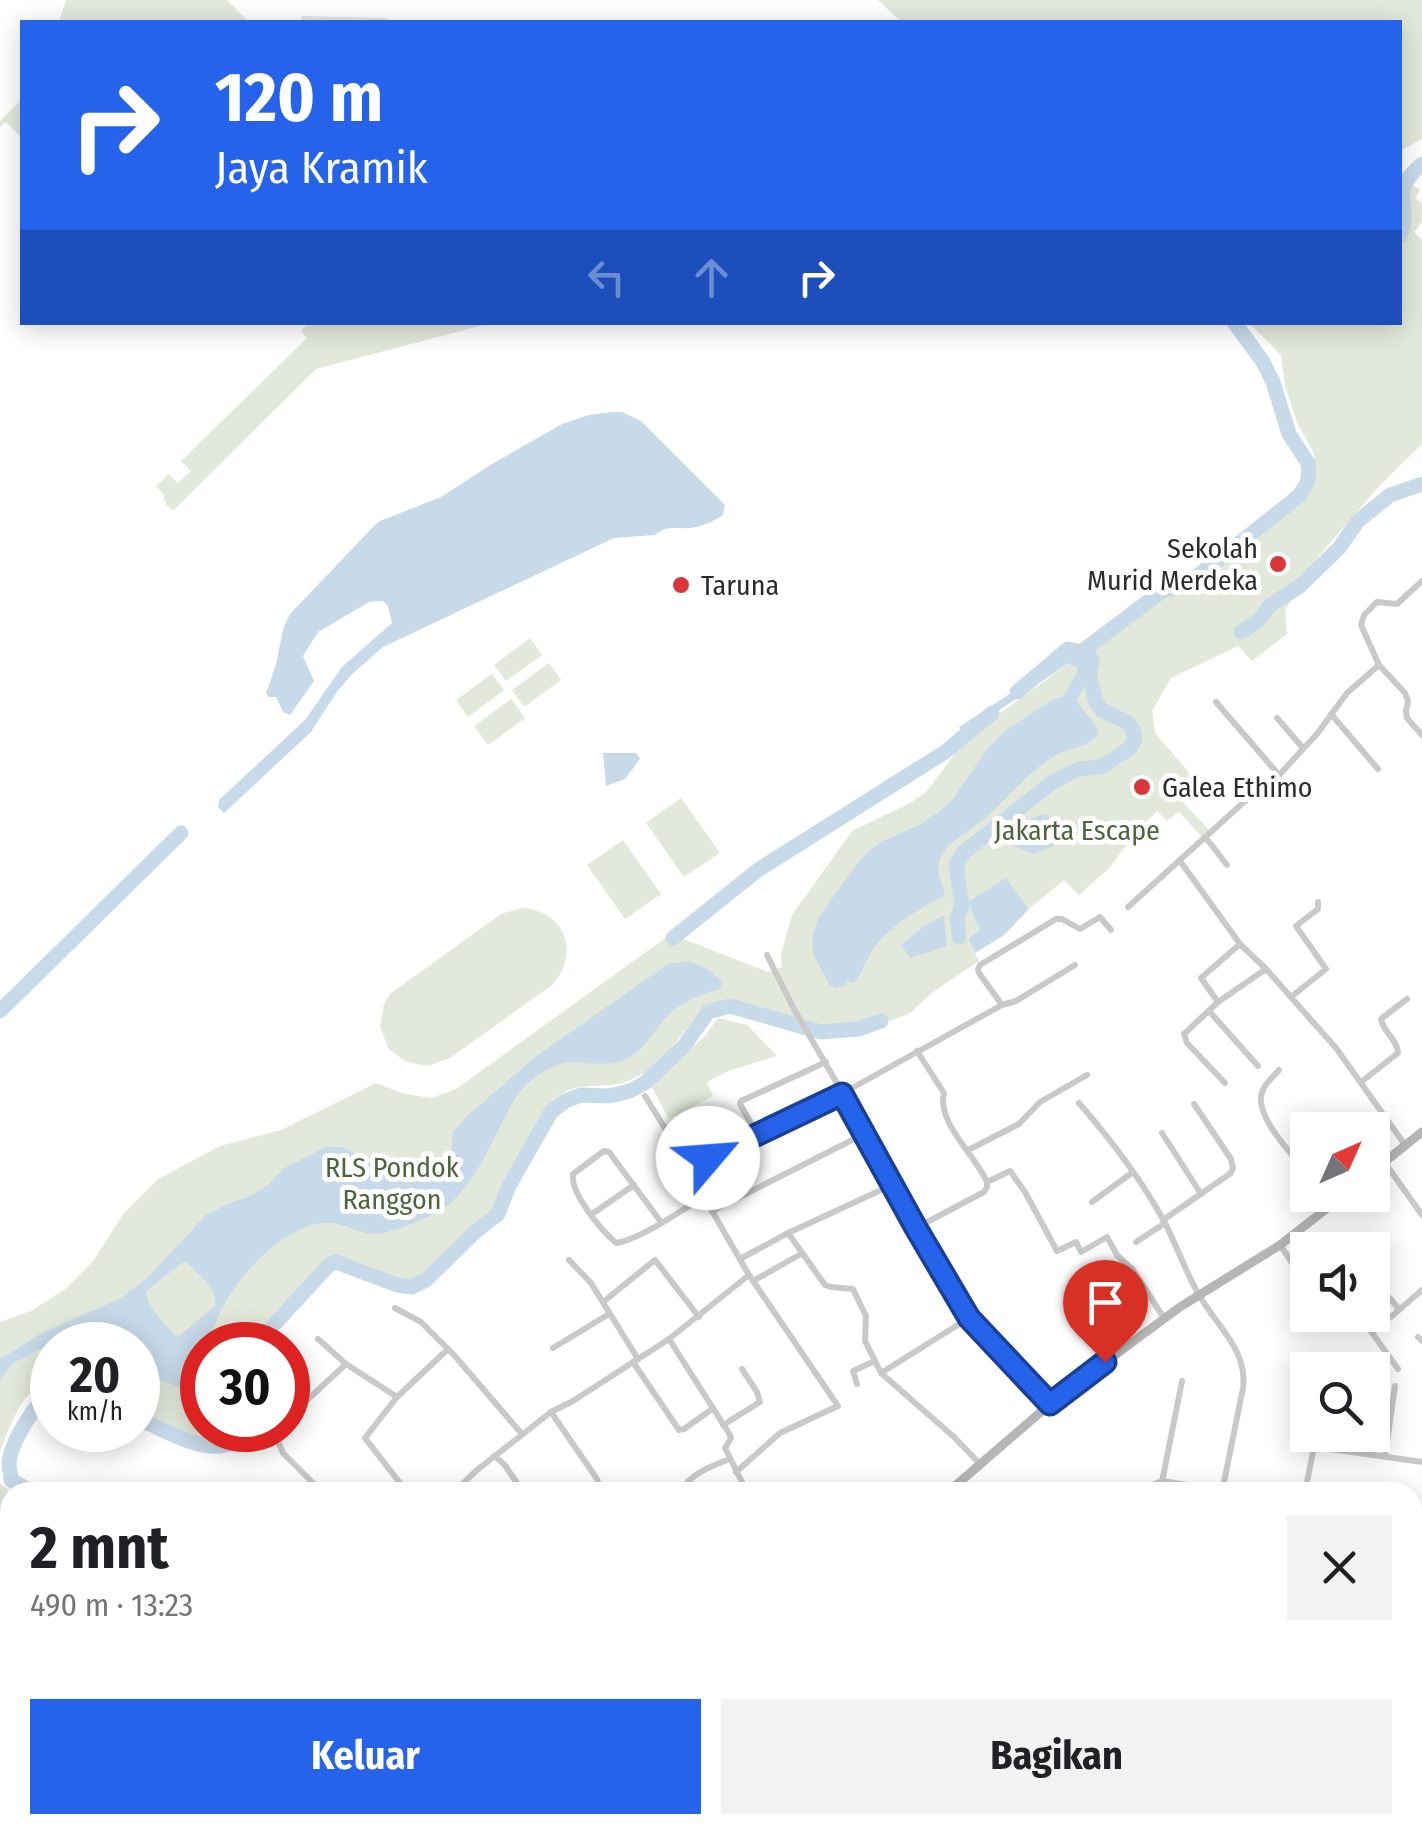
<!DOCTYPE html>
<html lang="id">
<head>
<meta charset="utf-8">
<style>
	:root { --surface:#fff; --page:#f2f2f2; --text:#202124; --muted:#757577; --accent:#2563eb }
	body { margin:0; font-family:"Fira Sans Condensed",sans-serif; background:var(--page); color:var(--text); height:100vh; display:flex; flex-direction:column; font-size:38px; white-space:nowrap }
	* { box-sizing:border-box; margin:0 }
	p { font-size:32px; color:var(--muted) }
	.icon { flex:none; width:55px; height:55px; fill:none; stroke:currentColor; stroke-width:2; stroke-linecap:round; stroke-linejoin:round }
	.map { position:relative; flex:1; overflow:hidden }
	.drawer { position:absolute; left:0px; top:1482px; width:1422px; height:352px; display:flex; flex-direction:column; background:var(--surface); border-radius:30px 30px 0 0; box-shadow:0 5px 25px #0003 }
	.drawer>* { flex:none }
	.guide { position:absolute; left:20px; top:20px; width:1382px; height:305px; border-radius:0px; box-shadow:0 5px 25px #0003; background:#2563eb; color:#fff; overflow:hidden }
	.needle { width:65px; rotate:45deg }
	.controls { position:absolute; left:1290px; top:1112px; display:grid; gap:20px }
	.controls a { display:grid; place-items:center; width:100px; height:100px; border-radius:0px; background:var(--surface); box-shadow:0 5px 25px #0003; font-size:50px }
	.speed { position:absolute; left:30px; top:1322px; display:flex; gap:20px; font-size:50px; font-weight:700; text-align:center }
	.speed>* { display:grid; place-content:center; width:130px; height:130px; border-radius:50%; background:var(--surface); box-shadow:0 5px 25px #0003; line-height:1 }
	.speed small { font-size:25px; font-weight:400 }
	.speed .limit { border:15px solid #d22; background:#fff; color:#111 }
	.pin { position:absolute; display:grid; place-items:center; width:85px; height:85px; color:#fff; margin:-102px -42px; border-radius:50% 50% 50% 0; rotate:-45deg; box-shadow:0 0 10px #0007 }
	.pin .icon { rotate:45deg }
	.me { position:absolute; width:110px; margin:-55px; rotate:63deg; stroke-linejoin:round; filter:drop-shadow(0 0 8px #0008) }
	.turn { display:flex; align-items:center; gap:35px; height:210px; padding:0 30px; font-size:45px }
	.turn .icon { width:130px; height:130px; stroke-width:2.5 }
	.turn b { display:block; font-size:70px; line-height:85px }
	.lanes { display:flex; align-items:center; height:95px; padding:0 30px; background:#0003; justify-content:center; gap:50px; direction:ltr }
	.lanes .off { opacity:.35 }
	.round { display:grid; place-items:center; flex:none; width:105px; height:105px; border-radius:0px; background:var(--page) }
	.overview { display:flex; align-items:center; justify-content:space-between; height:170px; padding:0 30px }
	h1 { font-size:60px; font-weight:700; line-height:75px }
	.button { display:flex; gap:20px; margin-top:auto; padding:20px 30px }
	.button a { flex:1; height:115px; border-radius:0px; background:var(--accent); color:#fff; font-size:40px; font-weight:700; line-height:115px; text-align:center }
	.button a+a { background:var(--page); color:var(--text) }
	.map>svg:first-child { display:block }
	.green { fill:#e2e9da }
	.water { fill:#c7dae9; fill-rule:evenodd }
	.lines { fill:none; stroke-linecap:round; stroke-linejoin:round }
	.river { stroke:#c7dae9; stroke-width:15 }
	.street { stroke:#c9c9c9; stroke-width:6 }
	.secondary { stroke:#b6b6b6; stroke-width:9 }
	.route-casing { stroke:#184099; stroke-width:25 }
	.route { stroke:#2563eb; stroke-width:18 }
	.poi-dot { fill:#dc363a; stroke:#fff; stroke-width:4 }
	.labels { text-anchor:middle; stroke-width:10; stroke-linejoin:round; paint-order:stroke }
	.poi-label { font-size:28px; fill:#2c2c2c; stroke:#fff; text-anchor:start }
	.park-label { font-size:28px; fill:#4d653c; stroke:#fff }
</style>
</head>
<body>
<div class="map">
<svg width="1422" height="1833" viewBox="0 0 1422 1833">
	<rect width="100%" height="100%" fill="#fff"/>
	<g class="green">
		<polygon points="66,0 227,0 249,22 59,22"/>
		<polygon points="878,0 1422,0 1422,139 1400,151 1400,22 901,22"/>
		<polygon points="302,16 386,18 394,22 304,22 301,18"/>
		<polygon points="22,99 22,118 20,120 22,122 22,138 6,122 0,127 0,121"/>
		<path d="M1410,183L1420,190L1415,198L1422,203V222L1414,232L1422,240V444L1379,486L1307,570L1285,611L1287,634L1252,661L1238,646L1171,678L1152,711L1155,733L1192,776L1175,794L1210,831L1203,838L1179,812L1167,821L1157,811L1139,829L1109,868L1079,895L1064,880L1029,909L1005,878L980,931L968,940L979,961L933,992L909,1014L882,1023L878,1017L852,1027L823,1028L728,1002C687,1008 679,1052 648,1071C637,1077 623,1084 612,1085C590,1087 571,1083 554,1100C533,1120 510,1182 496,1210C489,1219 481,1223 472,1229C452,1244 435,1282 407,1282C380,1282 348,1252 326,1263C304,1285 264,1316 254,1345H202V1430H236L222,1441L208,1440L138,1413V1345H52V1382C21,1386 12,1425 0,1451V1322L31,1311L67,1288L93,1261L124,1213L158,1179L220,1146L281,1130L376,1083L405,1094L432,1098L456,1089L671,934L768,972L782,967L781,954L792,915L852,831L910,803L926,792L961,746L978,729L1093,646L1098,639L1113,628L1302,496L1315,472L1314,454L1297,422L1285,386L1281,355L1249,323L1400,322V244L1408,226Z"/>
		<polygon points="310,322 491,323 316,369 174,510 165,505 166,502 163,498 165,496 156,486 168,474 178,483 191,471 181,461 307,338 301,331"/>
		<polygon points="530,638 542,655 506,681 494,665"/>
		<polygon points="549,663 561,680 524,707 512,690"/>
		<polygon points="492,674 504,690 468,717 456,700"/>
		<polygon points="511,699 525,718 488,745 474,726"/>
		<polygon points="681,798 720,853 684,877 646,823"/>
		<polygon points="623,840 661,894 625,919 587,865"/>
		<path d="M522,908C565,911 581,953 552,985L450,1058L428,1066L406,1062L388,1048L380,1026L384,1004L390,994L501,914Z"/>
		<polygon points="718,1018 747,1025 777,1056 731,1070 707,1082 713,1096 669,1119 650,1084 704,1037"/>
		<polygon points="0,1483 11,1492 10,1648 0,1670"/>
	</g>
	<g class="water">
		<path d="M613,412H622L641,421L725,505L723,515C713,522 701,527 689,528C674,529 667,525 655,535L614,538L383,647L351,675L336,693L311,732L224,813L218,807L219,800L305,720L342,667L392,623L388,606L383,601L369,602L318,632L303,656L314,681L290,715L283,712L276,697H269L266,694L276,664L284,626L290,614L373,527L380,521L441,497L492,464L562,424L589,415Z"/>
		<path d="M1109,624L1113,628L1098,639L1094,646L1100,660L1095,682H1087L1076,701L1097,727L1098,733C1089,748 1073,747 1058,754C1029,769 1002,806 975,826C963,835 947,843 941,857C935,870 942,883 945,895C919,909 892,924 874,948C866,959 863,972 854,983L848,981L844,986L836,988C822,981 832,989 825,976C810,950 809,948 818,918L857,864L868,852L883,841L917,826L939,812L952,800L988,748L1005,731L1055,698L1063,697L1077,672V667L1069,663L964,734L959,727L1071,654Z"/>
		<polygon points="603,753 636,753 640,759 625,779 606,786"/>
		<polygon points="1047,814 1059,841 1057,844 1034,854 1011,845 1006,837 1034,817"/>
		<polygon points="1006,878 1029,909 1003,936 975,953 968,939 980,930 968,902"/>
		<polygon points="944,915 947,946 910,958 901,945 923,927"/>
		<path d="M689,961L705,967L722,981L720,989C697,994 676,1005 661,1023C650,1037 641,1053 624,1060C606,1067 589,1063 571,1062C557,1062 534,1076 524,1087C516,1095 510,1108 504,1119C485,1154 470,1197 432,1215C421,1221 387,1234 375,1234C358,1234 341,1221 323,1223C276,1227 214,1299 210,1345H202V1386C182,1394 157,1377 138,1369V1345H100L88,1339H59L13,1363L0,1380V1359L42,1333L119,1299L147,1278L206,1215L228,1204L250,1196L268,1185L283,1169L325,1147H342L379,1167L428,1169L442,1165L451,1153L453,1132L467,1116L535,1057L668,964ZM182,1263H187C199,1275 218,1289 215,1306L179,1336L175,1335C163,1322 148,1309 146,1291Z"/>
	</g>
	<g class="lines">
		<g class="river">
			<path d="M1400,235C1414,202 1386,195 1422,164"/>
			<polyline points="1241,632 1259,620 1269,606 1300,586 1339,548 1358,521 1390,495 1422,484"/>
			<polyline points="1017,692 1068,649 1081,652 1162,591 1185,586 1299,496 1307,483 1309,472 1308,463 1289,434 1273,382 1263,362 1234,322"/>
			<polyline points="959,937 957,918 962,905 956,865 964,852 1050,784 1078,769 1101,767 1130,748 1135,739 1133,730 1128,723 1102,710 1096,702 1086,663"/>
			<polyline points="673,938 758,870 945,752 992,713"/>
			<polyline points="0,1011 181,833"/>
			<polyline points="261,1345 268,1331 329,1265 336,1262 397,1285 412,1287 426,1280 476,1231 498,1214 509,1186 551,1112 565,1101 581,1095 609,1096 630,1091 645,1083 684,1046 708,1012 730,1006 821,1032 859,1029 881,1021"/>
			<path d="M138,1419C170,1431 220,1467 246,1430"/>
			<path d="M32,1492L11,1480C11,1475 9,1469 9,1463C11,1442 35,1403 52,1391"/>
			<polyline points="0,1688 10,1666"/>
		</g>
		<g class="street">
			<polyline points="1422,581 1397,604 1377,602 1364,615 1361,625 1379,665 1405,693 1408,701 1406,711 1407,718 1422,735"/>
			<polyline points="1216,702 1279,775"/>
			<polyline points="1331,714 1378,769"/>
			<polyline points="1277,718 1303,748"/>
			<polyline points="1206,838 1227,865"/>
			<polyline points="1180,861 1240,944 1266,969 1336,1048 1405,1145"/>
			<polyline points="1128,907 1255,792 1279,775 1317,734 1347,693 1379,665"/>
			<polyline points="767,955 795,1011 866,1133 892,1185 969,1318 1050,1404"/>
			<polyline points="1291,997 1326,969 1296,926 1318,909 1318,902"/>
			<polyline points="1218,1002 1201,978 1240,944"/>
			<polyline points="1002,1005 979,973 978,969 980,965 1056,919 1062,919 1080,929 1100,917 1111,930"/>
			<polyline points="1209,1011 1258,1066"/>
			<path d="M917,1051L944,1093C936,1122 976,1156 987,1182"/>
			<path d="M1279,1070C1272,1078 1263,1085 1261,1096C1258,1119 1292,1156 1308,1171"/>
			<path d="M1361,1082L1398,1053C1398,1040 1383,1032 1381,1019L1407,999"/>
			<polyline points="1225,1083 1187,1043 1184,1034 1218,1002 1266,969"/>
			<polyline points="645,1096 689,1167 704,1196"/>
			<path d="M1079,1103C1111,1140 1142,1180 1165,1223C1177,1246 1185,1271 1198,1293C1215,1325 1248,1349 1243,1388L1222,1492"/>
			<polyline points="1162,1133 1201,1194"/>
			<polyline points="757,1134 740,1104 741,1101 826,1062"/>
			<polyline points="968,1150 1019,1124 1040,1102 1087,1075"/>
			<polyline points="1385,1163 1422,1215"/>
			<polyline points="689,1167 843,1093 1002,1005 1016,1001 1075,965"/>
			<polyline points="1092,1202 1133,1172"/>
			<polyline points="592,1214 634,1185"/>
			<polyline points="1163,1220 1231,1173 1233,1168 1231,1159 1194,1104"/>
			<path d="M661,1222L609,1152L604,1151L573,1174C570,1193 601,1230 616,1243C639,1240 683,1210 704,1196L712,1211"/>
			<polyline points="916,1228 984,1192 987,1187 987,1182 1010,1171 1025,1192 1057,1251 1076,1242 1081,1252 1107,1237 1117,1255 1133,1270 1164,1318"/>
			<polyline points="788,1233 825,1285 831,1287 853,1289 866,1316 865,1341 881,1373 954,1437 980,1464"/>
			<polyline points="1136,1242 1165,1223"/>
			<polyline points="1280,1245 1308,1286"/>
			<polyline points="740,1259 788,1233 892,1185"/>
			<polyline points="569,1260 591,1283 638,1359"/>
			<polyline points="1372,1278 1399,1309"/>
			<polyline points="753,1281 801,1254"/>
			<polyline points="603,1302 655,1260 699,1317"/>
			<polyline points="395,1308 421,1322 454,1355 522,1434"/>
			<polyline points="1360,1316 1398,1369"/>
			<polyline points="1370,1330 1392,1316 1422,1290"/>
			<polyline points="1418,1337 1422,1341"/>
			<polyline points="318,1339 346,1364 397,1397 448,1349"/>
			<polyline points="669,1339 730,1435 731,1438 725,1448 747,1492"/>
			<polyline points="553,1348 609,1314"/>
			<polyline points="633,1362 679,1430 684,1429 712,1409"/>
			<polyline points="881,1373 969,1318"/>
			<polyline points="857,1384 853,1371 875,1361"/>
			<polyline points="397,1397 365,1438 407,1492"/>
			<polyline points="304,1403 346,1364"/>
			<polyline points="551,1412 597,1479 599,1487 594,1492"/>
			<polyline points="723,1425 760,1402 757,1392 742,1369"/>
			<polyline points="276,1437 283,1453 322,1492"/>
			<polyline points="1338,1449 1340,1435"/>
			<polyline points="494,1456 504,1464 523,1492"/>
			<polyline points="1385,1456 1395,1386"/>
			<polyline points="736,1472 780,1433 838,1406 749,1275"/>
			<polyline points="392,1492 400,1485"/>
			<polyline points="454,1492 477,1470 551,1412 573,1401 669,1339 749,1275 712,1211 866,1133"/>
			<path d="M680,1492C690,1474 711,1466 730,1459"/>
			<polyline points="1137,1492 1162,1481 1231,1492"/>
			<polyline points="1160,1492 1182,1381"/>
			<polyline points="1305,1492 1313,1452 1317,1447 1422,1462"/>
			<polyline points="1412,1520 1422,1521"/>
			<polyline points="1412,1651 1414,1646 1422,1640"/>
			<polyline points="1412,1662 1422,1681"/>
			<polyline points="1412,1725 1422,1719"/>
			<polyline points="1412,1774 1413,1776"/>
			<polyline points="0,1790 10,1807"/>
			<polyline points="21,1825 25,1833"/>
			<polyline points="148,1825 149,1833"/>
			<polyline points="243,1825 247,1833"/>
			<polyline points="268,1825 273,1833"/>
			<polyline points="302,1825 308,1833"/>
			<polyline points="426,1825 431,1833"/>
			<polyline points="713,1825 718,1833"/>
			<polyline points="1176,1825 1181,1833"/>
			<polyline points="1357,1825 1361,1833"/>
			<polyline points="65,1829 75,1833"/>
			<polyline points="202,1829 204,1833"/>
			<polyline points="58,1833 68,1825"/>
			<polyline points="99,1833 110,1825"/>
			<polyline points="163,1833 173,1825"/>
			<polyline points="804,1833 814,1825"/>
			<polyline points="934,1833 956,1825"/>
			<polyline points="1065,1833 1076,1825"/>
			<polyline points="1136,1833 1148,1825"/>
			<polyline points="1315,1833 1333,1825"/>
		</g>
		<g class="secondary">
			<polyline points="1372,1172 1422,1132"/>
			<polyline points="948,1492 1050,1404 1092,1372 1180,1307 1280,1245 1344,1195"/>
			<polyline points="912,1825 916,1833"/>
			<polyline points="526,1833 536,1825"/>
		</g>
	</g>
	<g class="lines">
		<g class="route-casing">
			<polyline id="route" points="708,1158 842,1094 916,1228 969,1318 1050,1404 1105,1362"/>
		</g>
		<use href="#route" class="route"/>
	</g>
	<g class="poi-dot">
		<circle cx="1278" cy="564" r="10"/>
		<circle cx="681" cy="585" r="10"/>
		<circle cx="1142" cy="787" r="10"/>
	</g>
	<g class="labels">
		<g class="poi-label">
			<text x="1258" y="558" text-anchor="end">Sekolah<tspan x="1258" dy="32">Murid Merdeka</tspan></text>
			<text x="701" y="595">Taruna</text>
			<text x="1162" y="797">Galea Ethimo</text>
		</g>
		<g class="park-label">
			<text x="1077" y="840">Jakarta Escape</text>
			<text x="392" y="1177">RLS Pondok<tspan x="392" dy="32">Ranggon</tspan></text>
		</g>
	</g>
</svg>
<div class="controls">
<a><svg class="needle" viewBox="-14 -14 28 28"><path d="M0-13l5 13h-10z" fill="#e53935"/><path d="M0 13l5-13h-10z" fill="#757577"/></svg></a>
<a><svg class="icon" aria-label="sound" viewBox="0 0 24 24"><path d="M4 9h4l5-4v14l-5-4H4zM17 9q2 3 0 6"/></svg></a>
<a><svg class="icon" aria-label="search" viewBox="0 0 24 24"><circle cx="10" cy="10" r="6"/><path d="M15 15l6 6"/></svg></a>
</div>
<div class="speed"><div>20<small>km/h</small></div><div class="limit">30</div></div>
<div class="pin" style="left:1105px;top:1362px;background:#d93025"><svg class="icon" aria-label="arrive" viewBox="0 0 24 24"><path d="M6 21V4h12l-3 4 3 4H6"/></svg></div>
<svg class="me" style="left:708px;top:1158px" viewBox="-20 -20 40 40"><circle r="19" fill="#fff"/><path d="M0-13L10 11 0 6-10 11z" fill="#2563eb"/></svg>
<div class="guide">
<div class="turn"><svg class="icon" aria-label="right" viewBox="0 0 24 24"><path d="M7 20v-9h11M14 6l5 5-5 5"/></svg><div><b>120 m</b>Jaya Kramik</div></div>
<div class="lanes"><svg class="icon off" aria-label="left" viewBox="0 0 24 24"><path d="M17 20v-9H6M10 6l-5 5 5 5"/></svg><svg class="icon off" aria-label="ahead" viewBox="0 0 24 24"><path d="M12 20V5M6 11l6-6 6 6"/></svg><svg class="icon" aria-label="right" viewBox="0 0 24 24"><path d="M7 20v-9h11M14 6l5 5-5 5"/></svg></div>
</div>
<section class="drawer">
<div class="overview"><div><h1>2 mnt</h1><p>490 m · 13:23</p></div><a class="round"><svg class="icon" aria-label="close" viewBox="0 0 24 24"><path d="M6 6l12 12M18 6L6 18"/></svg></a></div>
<div class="button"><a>Keluar</a><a>Bagikan</a></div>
</section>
</div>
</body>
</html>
